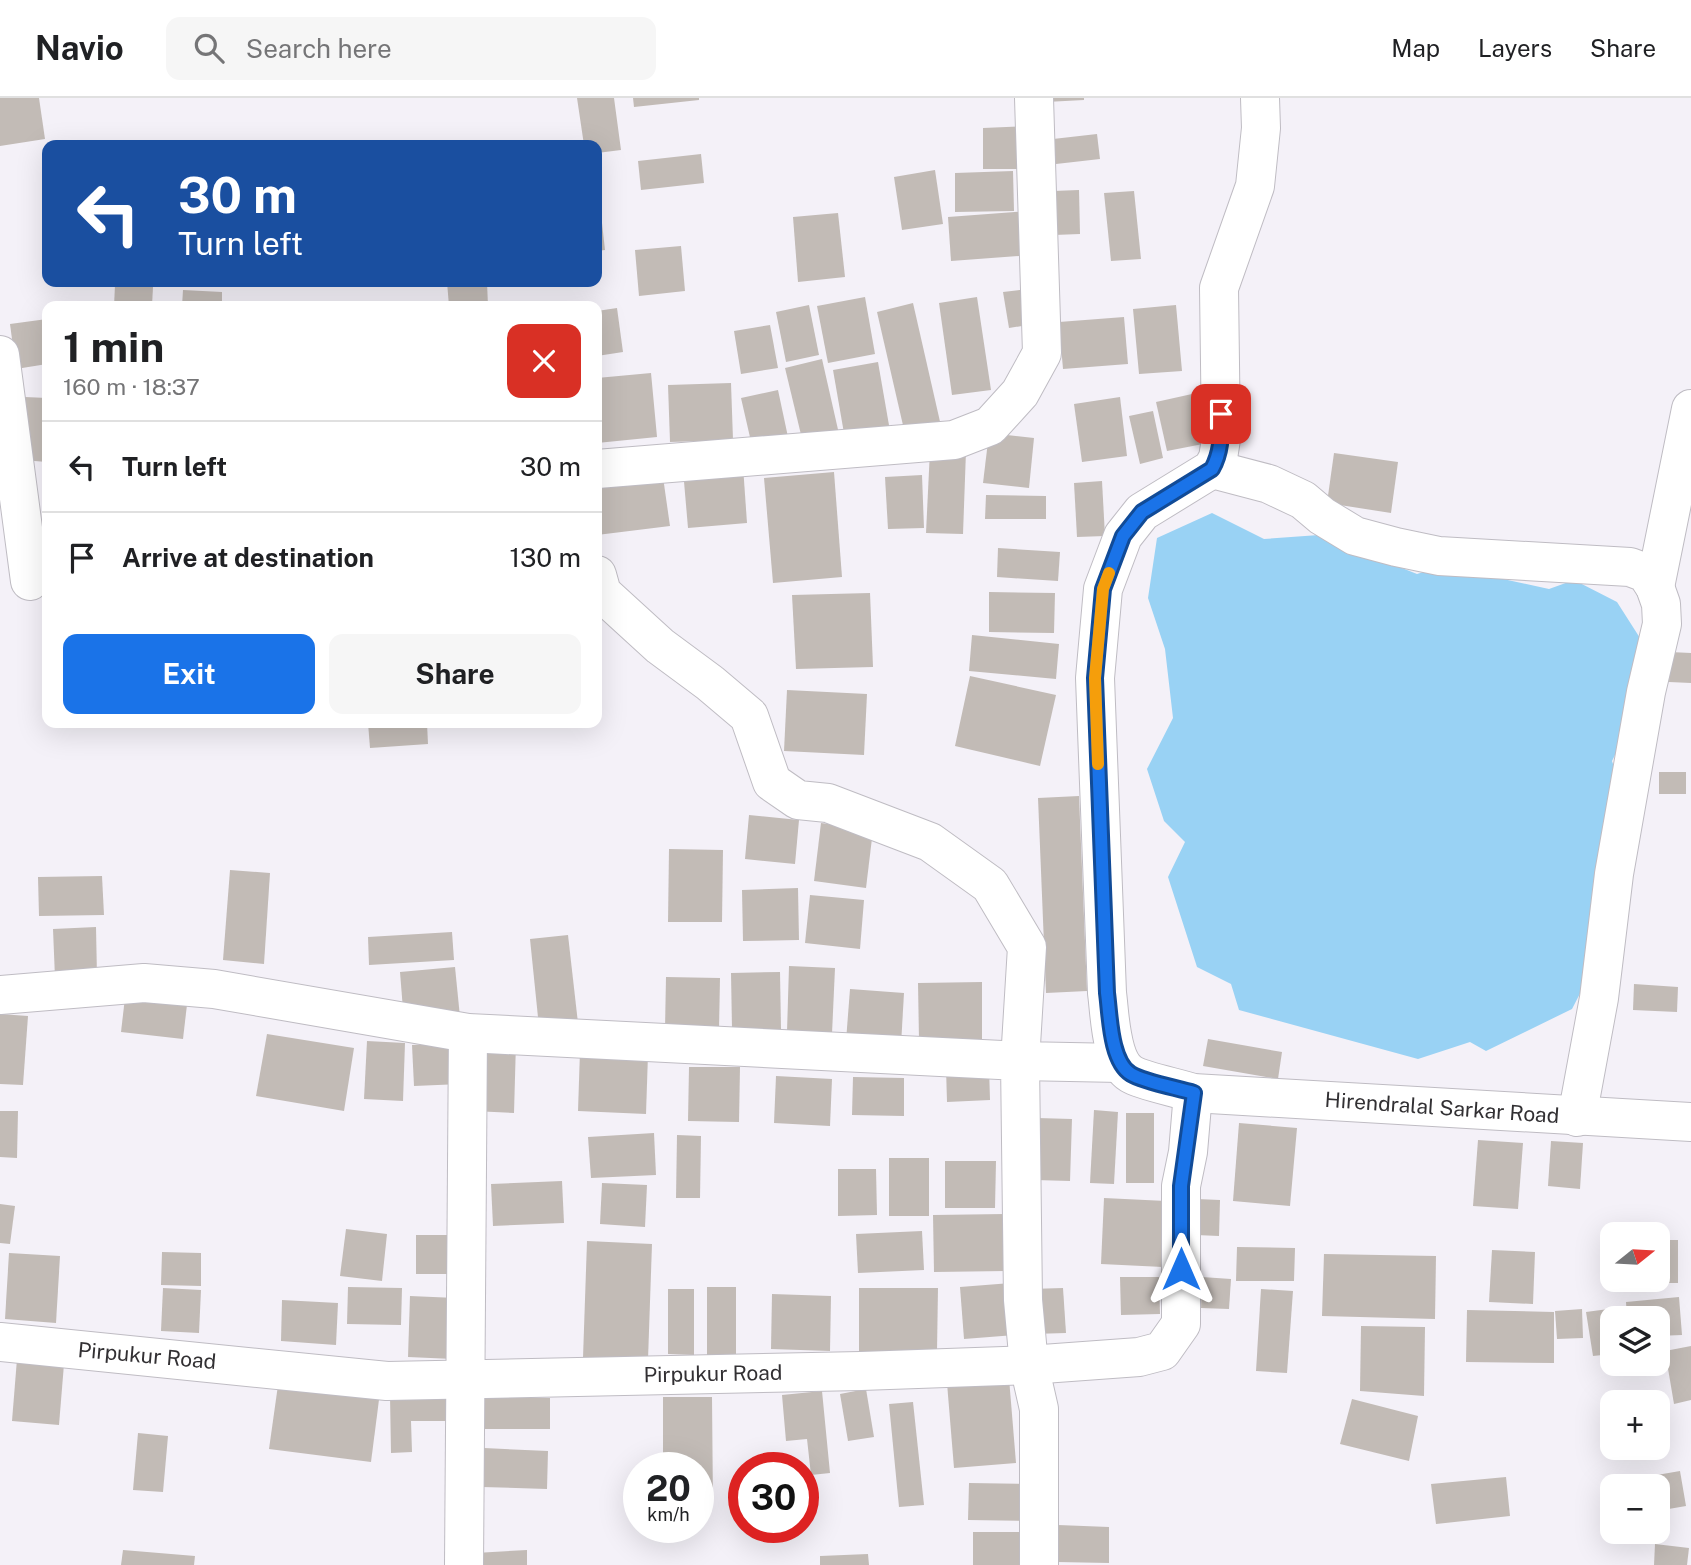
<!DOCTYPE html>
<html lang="en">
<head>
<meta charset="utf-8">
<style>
	:root { --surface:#fff; --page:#f6f6f6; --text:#202124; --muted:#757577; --line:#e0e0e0; --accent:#1a73e8 }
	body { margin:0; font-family:"Public Sans",sans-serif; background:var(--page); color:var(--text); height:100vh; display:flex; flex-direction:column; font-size:26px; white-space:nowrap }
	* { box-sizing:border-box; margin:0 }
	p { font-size:23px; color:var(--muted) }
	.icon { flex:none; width:38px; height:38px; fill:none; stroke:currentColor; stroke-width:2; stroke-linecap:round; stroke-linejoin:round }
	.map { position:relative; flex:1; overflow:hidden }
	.sheet { position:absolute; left:42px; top:203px; width:560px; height:427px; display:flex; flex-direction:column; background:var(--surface); border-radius:14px; box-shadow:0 7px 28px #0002 }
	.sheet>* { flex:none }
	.hud { position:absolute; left:42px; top:42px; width:560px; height:147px; border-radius:14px; box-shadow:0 7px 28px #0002; background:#1a4fa0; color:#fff; overflow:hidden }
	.needle { width:46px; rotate:72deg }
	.tools { position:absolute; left:1600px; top:1124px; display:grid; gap:14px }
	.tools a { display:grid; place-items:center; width:70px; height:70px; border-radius:14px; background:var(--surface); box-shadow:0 7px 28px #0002; font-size:35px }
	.speed { position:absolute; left:623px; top:1354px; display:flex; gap:14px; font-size:35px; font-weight:700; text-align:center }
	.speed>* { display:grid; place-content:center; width:91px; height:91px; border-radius:50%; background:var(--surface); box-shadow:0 7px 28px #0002; line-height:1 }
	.speed small { font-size:18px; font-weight:400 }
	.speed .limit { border:10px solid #d22; background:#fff; color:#111 }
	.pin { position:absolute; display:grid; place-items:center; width:60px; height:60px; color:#fff; margin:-30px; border-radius:14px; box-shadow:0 4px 10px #0006 }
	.me { position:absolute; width:77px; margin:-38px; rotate:0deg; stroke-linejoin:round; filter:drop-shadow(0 0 5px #0008) }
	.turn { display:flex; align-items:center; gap:24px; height:147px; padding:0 21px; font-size:32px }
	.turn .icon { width:91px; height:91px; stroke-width:2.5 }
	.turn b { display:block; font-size:49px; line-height:60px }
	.round { display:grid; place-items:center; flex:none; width:74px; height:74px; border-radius:14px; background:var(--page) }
	.head { display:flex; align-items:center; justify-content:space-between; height:119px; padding:0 21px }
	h1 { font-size:42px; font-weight:700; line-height:52px }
	.button { display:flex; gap:14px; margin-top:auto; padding:14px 21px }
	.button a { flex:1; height:80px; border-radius:14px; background:var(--accent); color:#fff; font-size:28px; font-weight:700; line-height:80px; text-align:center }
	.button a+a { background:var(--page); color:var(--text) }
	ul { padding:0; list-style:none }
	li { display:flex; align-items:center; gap:21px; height:91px; padding:0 21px; border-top:2px solid var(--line) }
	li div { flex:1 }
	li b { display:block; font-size:26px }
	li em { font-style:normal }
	header { display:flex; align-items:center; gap:42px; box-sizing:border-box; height:98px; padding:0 35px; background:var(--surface); border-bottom:2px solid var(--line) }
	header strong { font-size:33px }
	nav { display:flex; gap:38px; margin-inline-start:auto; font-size:24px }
	.search { width:490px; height:63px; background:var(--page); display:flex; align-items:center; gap:18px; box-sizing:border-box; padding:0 24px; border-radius:14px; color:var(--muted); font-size:26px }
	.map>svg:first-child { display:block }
	.water { fill:#99d2f4 }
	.building { fill:#c2bbb6 }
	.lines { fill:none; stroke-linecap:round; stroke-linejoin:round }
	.street-casing { stroke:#bfbcc3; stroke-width:40 }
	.street { stroke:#fff; stroke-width:38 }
	.route-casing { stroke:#114b97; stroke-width:18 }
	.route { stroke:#1a73e8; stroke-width:12 }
	.slow { stroke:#f59e0b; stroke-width:12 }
	.labels { text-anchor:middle; stroke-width:6; stroke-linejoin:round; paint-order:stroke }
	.street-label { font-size:21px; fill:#323033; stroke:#fff }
</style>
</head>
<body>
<header>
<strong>Navio</strong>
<div class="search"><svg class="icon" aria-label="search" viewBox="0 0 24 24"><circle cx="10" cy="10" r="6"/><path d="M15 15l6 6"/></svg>Search here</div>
<nav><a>Map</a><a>Layers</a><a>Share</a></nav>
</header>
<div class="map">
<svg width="1691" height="1467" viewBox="0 0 1691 1467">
	<rect width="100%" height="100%" fill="#f4f1f8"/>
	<polygon class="water" points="1212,415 1264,441 1319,437 1417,476 1443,468 1549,491 1574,482 1617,504 1647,551 1638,611 1612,663 1625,701 1603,851 1572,911 1486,953 1470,944 1418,961 1239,912 1231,886 1197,869 1168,779 1185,744 1164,723 1147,671 1173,620 1165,551 1148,500 1157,440"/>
	<g class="building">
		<polygon points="0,0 39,0 45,41 0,48"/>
		<polygon points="577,0 614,0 621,52 597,55 597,47 584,47"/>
		<polygon points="633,0 699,0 699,2 634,9"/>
		<polygon points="1046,0 1084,0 1084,2 1046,4"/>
		<polygon points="1027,28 1028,71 983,71 983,30"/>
		<polygon points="1097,36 1100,61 1056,66 1053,41"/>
		<polygon points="701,56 704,85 641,92 638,63"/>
		<polygon points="935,72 943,126 902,132 894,79"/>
		<polygon points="1013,73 1014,113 955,114 955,75"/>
		<polygon points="1079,92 1080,136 1054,137 1053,93"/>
		<polygon points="1134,93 1141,161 1111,163 1104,95"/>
		<polygon points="599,98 605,152 597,153 597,99"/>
		<polygon points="1028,113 1031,157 951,163 948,119"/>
		<polygon points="838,115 845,179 798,184 793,119"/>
		<polygon points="681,148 685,193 639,198 635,152"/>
		<polygon points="447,184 487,184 488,208 449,208"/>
		<polygon points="115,187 153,189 152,208 114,208"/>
		<polygon points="1027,191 1034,226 1009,230 1003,194"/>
		<polygon points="183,192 222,194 222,208 182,208"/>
		<polygon points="865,199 875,256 828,265 817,208"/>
		<polygon points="977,199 991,292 952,297 939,205"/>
		<polygon points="913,205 941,328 905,336 877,214"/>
		<polygon points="809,207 819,257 786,264 776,214"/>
		<polygon points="1176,207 1182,273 1139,276 1133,211"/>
		<polygon points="617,210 623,254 597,258 597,213"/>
		<polygon points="1124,219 1128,266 1063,271 1059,224"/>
		<polygon points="47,221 47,266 16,271 10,226"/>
		<polygon points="770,227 778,270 741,276 734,233"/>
		<polygon points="822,261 839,336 803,345 785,270"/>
		<polygon points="878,264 890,333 845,341 833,272"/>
		<polygon points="651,275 657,339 597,345 597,280"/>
		<polygon points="731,285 733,342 670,344 668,287"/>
		<polygon points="778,292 788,339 752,348 741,300"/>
		<polygon points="1192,296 1203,346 1167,353 1156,304"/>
		<polygon points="25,299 47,300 47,364 22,362"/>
		<polygon points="1120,299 1127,358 1082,364 1074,306"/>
		<polygon points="1153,313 1163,360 1140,366 1129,318"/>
		<polygon points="989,335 1034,340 1029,390 983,385"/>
		<polygon points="930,352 966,353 963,436 926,435"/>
		<polygon points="1334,355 1398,364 1391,415 1327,405"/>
		<polygon points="743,368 747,425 688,430 683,372"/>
		<polygon points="662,372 670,428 597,437 597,380"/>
		<polygon points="834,374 842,479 773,485 764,380"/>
		<polygon points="922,377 924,430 888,431 885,379"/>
		<polygon points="1102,383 1105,438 1077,439 1074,385"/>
		<polygon points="986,397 1046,398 1046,421 985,421"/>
		<polygon points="998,450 1060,454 1058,483 997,479"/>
		<polygon points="989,494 1055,495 1054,535 989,534"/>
		<polygon points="870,495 873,569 796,571 792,497"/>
		<polygon points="972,537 1059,546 1056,581 969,573"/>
		<polygon points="1670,554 1691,555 1691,585 1669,584"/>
		<polygon points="970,578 1056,597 1040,668 955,648"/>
		<polygon points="787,592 867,596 864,657 784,653"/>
		<polygon points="368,625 427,625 428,646 370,650"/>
		<rect x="1659" y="674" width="27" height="22"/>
		<polygon points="1079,698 1087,893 1046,895 1038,700"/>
		<polygon points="749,717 799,722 795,766 745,761"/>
		<polygon points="821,725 873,732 866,790 814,783"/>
		<polygon points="669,751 723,752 722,824 668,824"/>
		<polygon points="230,772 270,775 264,866 223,862"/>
		<polygon points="102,778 104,817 39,818 38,779"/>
		<polygon points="798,790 799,842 743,843 742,792"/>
		<polygon points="810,797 864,802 860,851 805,845"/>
		<polygon points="96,829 97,879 55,880 53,831"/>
		<polygon points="452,834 454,862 369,867 368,839"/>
		<polygon points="568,837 578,925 539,929 530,841"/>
		<polygon points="789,868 835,870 832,936 787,934"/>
		<polygon points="455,869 460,919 404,924 400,874"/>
		<polygon points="780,874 781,931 732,931 731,875"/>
		<polygon points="666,879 720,880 719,932 665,931"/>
		<polygon points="982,884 982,941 919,942 918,885"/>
		<polygon points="1634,886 1678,889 1677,914 1633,912"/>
		<polygon points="126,891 188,898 183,941 121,934"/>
		<polygon points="850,891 904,895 901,947 846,943"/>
		<polygon points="0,916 28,918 23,987 0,986"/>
		<polygon points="267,936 354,950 344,1013 256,998"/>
		<polygon points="1208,941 1282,954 1278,981 1203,968"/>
		<polygon points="367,943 405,945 403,1003 364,1001"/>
		<polygon points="476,943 516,944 514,1015 473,1013"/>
		<polygon points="460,945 461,986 414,988 412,947"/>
		<polygon points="580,953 648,956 646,1016 578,1013"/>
		<polygon points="689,969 740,969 739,1024 688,1023"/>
		<polygon points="989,969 990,1002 947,1004 946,970"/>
		<polygon points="776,978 832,981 830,1028 774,1025"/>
		<polygon points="853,979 904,980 904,1018 852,1017"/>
		<polygon points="1094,1012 1118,1014 1114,1086 1090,1085"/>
		<polygon points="0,1013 18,1013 17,1060 0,1059"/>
		<rect x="1126" y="1015" width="28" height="70"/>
		<polygon points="1037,1020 1072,1021 1070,1083 1035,1082"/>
		<polygon points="1239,1025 1297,1030 1290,1108 1233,1103"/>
		<polygon points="654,1035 656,1077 591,1080 588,1039"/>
		<polygon points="677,1037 701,1038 700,1100 676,1100"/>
		<polygon points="1478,1042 1523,1045 1518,1111 1473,1108"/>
		<polygon points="1551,1043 1583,1045 1580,1091 1548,1088"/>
		<rect x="889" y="1060" width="40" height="58"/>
		<polygon points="945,1063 996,1063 995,1110 945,1110"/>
		<polygon points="838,1071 876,1071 877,1117 838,1118"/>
		<polygon points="562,1083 564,1125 493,1128 491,1086"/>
		<polygon points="602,1085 647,1087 645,1129 600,1126"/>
		<polygon points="1104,1100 1166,1103 1163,1169 1101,1166"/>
		<polygon points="1197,1101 1220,1102 1219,1138 1196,1137"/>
		<polygon points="0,1106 15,1108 10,1146 0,1145"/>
		<polygon points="1005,1116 1006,1173 934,1174 933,1117"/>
		<polygon points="346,1131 387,1136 382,1183 340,1178"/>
		<polygon points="922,1133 924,1172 858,1175 856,1136"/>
		<polygon points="416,1137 461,1137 460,1176 416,1176"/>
		<polygon points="1657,1142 1678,1142 1678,1185 1624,1185 1624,1181 1657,1181"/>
		<polygon points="587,1143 652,1146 648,1262 583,1260"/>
		<polygon points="1237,1149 1295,1150 1294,1183 1236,1183"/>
		<polygon points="1492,1152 1535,1154 1533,1206 1489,1204"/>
		<polygon points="162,1154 201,1155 201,1188 161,1187"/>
		<polygon points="9,1155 60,1158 56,1225 5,1221"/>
		<polygon points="1324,1156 1436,1158 1435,1221 1322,1218"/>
		<polygon points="1120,1179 1159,1179 1160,1216 1121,1217"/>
		<polygon points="1202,1179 1231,1181 1229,1211 1201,1210"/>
		<polygon points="1011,1185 1015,1237 964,1241 960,1189"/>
		<polygon points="348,1189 402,1190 401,1227 347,1226"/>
		<rect x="707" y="1189" width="29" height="68"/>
		<polygon points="163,1190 201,1192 199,1235 161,1233"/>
		<polygon points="859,1190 938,1190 937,1253 859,1253"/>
		<polygon points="1063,1190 1066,1235 1033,1236 1030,1191"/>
		<polygon points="668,1191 694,1191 694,1257 668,1256"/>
		<polygon points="1261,1191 1293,1193 1287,1275 1256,1273"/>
		<polygon points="772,1196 831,1198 830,1253 771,1251"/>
		<polygon points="410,1198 456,1200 453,1261 408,1259"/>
		<polygon points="1679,1199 1682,1237 1657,1238 1657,1220 1627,1220 1626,1204"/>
		<polygon points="282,1202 338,1205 336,1247 281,1243"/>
		<polygon points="1616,1210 1617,1220 1612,1220 1612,1256 1593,1258 1586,1214"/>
		<polygon points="1582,1211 1583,1240 1557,1241 1555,1213"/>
		<polygon points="1467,1212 1554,1214 1554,1265 1466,1264"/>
		<polygon points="1361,1228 1425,1229 1424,1298 1360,1293"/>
		<polygon points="1691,1248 1691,1302 1674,1306 1665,1253"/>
		<polygon points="17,1261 64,1266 59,1327 12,1323"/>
		<polygon points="279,1280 380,1294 371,1364 269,1351"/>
		<polygon points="1009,1280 1016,1365 954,1370 947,1285"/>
		<polygon points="866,1291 874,1339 848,1343 840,1296"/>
		<polygon points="822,1293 830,1375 811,1377 807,1341 786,1343 782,1297"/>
		<polygon points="390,1297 450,1297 451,1323 411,1323 412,1354 391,1355"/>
		<polygon points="481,1299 550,1300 550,1331 481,1331"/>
		<polygon points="663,1299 712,1299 713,1409 698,1409 698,1370 663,1370"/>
		<polygon points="1352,1301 1418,1318 1409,1363 1340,1346"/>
		<polygon points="913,1304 924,1407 899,1409 889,1306"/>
		<polygon points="138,1335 168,1338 163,1394 133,1392"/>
		<polygon points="484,1350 548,1353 547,1391 482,1389"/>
		<polygon points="1680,1373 1686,1408 1657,1413 1657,1388 1629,1388 1628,1382"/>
		<polygon points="1506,1379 1510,1418 1436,1426 1431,1386"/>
		<polygon points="969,1385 1034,1386 1034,1423 968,1422"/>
		<polygon points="1058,1427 1109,1429 1109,1465 1057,1464"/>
		<rect x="973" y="1434" width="56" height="33"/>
		<polygon points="1655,1446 1689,1450 1687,1467 1654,1467"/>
		<polygon points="123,1452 195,1458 194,1467 121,1467"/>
		<polygon points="527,1452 527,1467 476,1467 475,1455"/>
		<polygon points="868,1456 869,1467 820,1467 820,1458"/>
	</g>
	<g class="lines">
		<g class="street-casing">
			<g id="street">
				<path d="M1260,0L1261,30L1255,88L1219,190L1221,341L1218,360L1212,371L1142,414L1123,438L1103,491L1095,580L1107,895C1110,916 1110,963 1131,976C1142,983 1179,990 1193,995L1691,1024"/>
				<polyline points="0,257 30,483"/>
				<polyline points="597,371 954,342 990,328 1020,295 1042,255 1034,0"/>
				<polyline points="1212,371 1269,386 1303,402 1322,418 1355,438 1396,449 1439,458 1630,469 1646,475 1655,489 1661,506 1662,526 1646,594 1614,776 1599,900 1577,1019"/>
				<polyline points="597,477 602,495 660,548 710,585 749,618 772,684 798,702 828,705 930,744 990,787 1027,849 1020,963 1120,965"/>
				<polyline points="1655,489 1691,311"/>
				<polyline points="0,897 144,885 214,891 468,935 1020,963 1023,1202 1029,1267 1039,1311 1039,1467"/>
				<polyline points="0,1244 387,1283 861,1273 1029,1267 1139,1259 1162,1253 1181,1226 1181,1088 1188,1054 1193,995"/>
				<polyline points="464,1467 468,935"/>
			</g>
		</g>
		<use href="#street" class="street"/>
	</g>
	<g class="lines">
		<g class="route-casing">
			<path id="route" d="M1181,1171V1088L1194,995C1178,990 1144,984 1131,976C1110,963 1110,916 1107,895L1095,580L1103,491L1123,438L1142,414L1212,371C1222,353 1221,336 1221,316"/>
		</g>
		<use href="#route" class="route"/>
		<polyline class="slow" points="1098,666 1095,580 1103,491 1109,475"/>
	</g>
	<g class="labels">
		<g class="street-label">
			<text transform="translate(1442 1010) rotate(4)" y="7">Hirendralal Sarkar Road</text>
			<text transform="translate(147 1258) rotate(5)" y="7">Pirpukur Road</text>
			<text transform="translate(713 1276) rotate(-1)" y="7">Pirpukur Road</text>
		</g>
	</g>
</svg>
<div class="tools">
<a><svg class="needle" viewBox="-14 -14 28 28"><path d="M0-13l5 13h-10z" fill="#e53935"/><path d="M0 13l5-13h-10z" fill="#757577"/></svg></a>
<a><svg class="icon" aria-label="layers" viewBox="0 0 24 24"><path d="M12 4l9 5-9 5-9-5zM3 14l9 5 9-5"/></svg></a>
<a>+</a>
<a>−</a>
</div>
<div class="speed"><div>20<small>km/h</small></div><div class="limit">30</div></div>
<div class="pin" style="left:1221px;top:316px;background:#d93025"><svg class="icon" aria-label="arrive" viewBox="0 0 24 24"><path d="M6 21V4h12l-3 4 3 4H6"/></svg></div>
<svg class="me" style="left:1181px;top:1171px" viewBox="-20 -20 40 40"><path d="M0-17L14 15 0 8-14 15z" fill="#1a73e8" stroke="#fff" stroke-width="4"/></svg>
<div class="hud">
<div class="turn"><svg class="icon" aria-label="left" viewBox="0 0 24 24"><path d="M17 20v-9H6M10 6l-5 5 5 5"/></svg><div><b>30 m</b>Turn left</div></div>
</div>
<section class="sheet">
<div class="head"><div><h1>1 min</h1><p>160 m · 18:37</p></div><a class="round" style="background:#d93025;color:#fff"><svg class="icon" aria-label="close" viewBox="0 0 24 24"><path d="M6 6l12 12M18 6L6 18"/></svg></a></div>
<ul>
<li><svg class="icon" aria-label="left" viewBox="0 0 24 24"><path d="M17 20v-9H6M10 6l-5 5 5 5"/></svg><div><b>Turn left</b></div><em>30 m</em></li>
<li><svg class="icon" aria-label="arrive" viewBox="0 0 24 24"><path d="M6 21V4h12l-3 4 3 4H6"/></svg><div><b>Arrive at destination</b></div><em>130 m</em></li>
</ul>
<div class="button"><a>Exit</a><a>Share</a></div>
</section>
</div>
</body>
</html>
